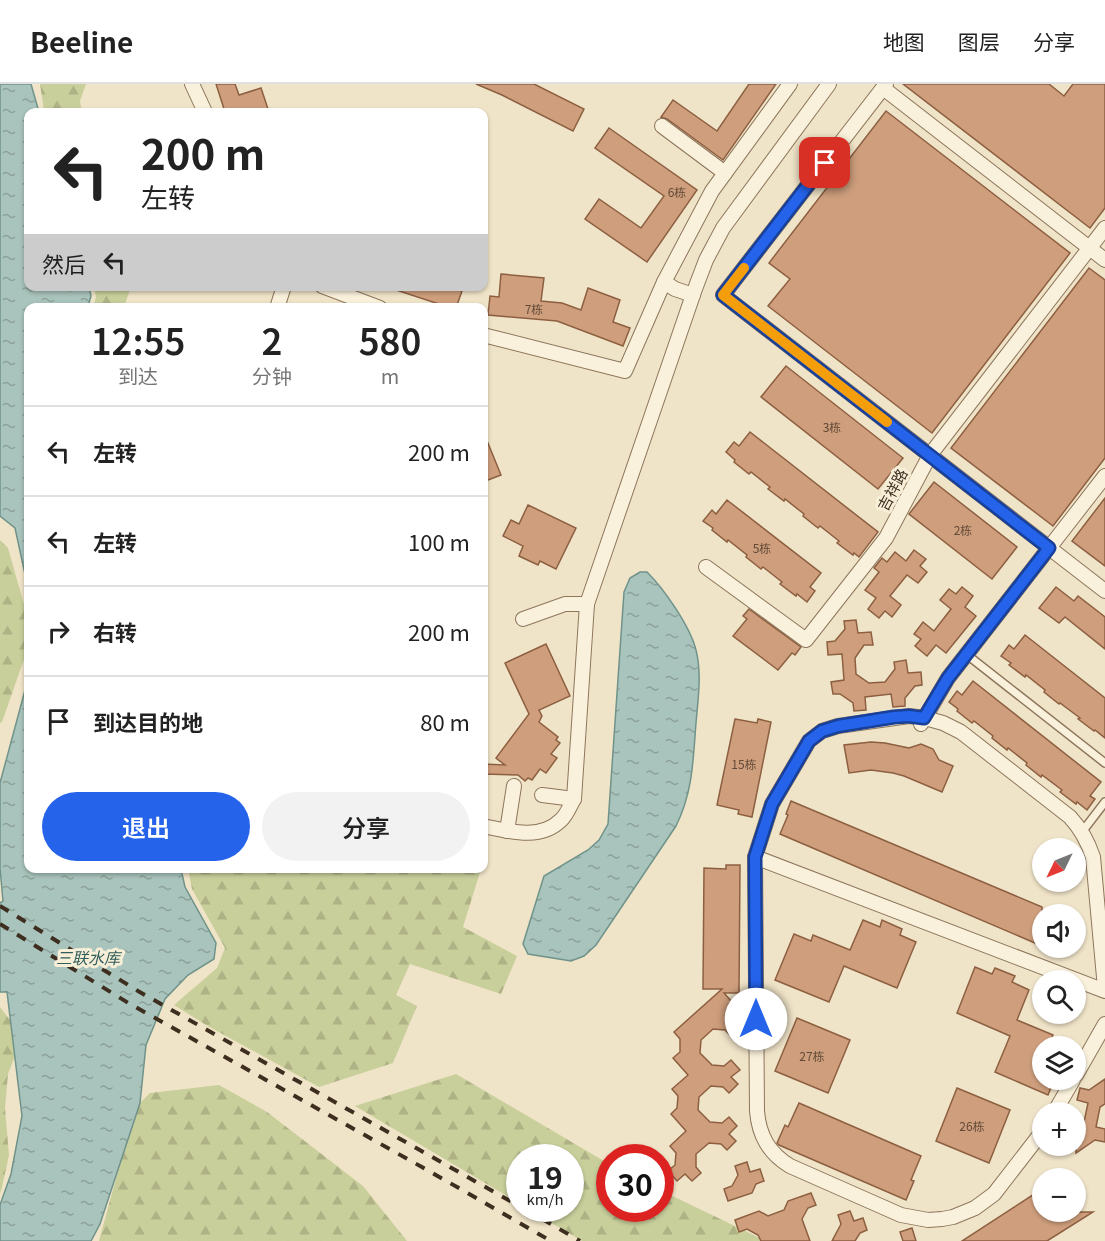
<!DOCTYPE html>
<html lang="zh">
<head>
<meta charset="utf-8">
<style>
	:root { --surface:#fff; --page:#f2f2f2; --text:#222; --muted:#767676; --line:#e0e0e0; --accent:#2563eb }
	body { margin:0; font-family:Georgia,"Noto Sans SC",serif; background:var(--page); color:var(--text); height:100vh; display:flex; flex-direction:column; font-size:22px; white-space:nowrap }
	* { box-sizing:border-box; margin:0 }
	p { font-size:20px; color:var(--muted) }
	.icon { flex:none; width:33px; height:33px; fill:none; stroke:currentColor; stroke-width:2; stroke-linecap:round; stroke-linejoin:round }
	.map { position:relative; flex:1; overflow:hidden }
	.side { position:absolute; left:24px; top:219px; width:464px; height:570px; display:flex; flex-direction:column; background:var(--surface); border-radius:12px; box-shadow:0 2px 4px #0004 }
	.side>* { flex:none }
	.guide { position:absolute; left:24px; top:24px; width:464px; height:183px; border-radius:12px; box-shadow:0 2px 4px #0004; background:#fff; color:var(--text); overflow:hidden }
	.needle { width:39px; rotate:227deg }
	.fabs { position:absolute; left:1032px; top:754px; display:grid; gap:12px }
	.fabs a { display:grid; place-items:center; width:54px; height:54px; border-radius:50%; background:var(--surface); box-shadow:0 2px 4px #0004; font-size:30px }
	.speed { position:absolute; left:506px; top:1060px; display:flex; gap:12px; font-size:30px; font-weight:700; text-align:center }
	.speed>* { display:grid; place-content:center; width:78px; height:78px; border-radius:50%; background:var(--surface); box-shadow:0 2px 4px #0004; line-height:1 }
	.speed small { font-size:15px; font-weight:400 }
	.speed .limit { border:9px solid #d22; background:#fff; color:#111 }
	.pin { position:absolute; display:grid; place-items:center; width:51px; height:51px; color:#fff; margin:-26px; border-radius:12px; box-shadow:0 3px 9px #0006 }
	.me { position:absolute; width:66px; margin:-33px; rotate:0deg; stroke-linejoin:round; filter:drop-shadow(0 0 4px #0008) }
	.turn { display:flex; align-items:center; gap:21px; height:126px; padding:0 18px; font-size:27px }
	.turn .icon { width:78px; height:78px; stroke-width:2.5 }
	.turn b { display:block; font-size:42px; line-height:51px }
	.then { display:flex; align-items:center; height:57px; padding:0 18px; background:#0003; gap:12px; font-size:22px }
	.eta { display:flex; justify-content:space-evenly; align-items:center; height:102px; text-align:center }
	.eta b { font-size:36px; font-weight:600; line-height:42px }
	.button { display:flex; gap:12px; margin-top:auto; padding:12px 18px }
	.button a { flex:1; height:69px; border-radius:36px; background:var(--accent); color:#fff; font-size:24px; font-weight:600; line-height:69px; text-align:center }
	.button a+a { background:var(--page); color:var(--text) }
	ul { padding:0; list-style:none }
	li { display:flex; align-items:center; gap:18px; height:90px; padding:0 18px; border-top:2px solid var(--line) }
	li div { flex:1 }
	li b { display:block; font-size:22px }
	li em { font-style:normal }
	header { display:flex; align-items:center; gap:36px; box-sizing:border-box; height:84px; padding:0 30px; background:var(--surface); border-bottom:2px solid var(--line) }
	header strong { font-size:28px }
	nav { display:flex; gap:33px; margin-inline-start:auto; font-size:21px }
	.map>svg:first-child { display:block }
	.forest { fill:url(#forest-firs) }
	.water { fill:url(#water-ripples); stroke:#6f938a; stroke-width:1.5 }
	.building { fill:#cf9f7d; stroke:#8d5f41; stroke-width:1.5 }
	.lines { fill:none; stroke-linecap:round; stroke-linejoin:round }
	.service-casing { stroke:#8d765c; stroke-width:10 }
	.minor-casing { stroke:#8d765c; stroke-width:16 }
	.service { stroke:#faf1dc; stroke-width:7 }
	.minor { stroke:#faf1dc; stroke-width:14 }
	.rail { stroke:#3d2e20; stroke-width:4; stroke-dasharray:10 10; stroke-linecap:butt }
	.route-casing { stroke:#184099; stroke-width:15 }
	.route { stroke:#2563eb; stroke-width:10 }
	.slow { stroke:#f59e0b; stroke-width:10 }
	.labels { text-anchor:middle; stroke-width:6; stroke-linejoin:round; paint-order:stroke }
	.number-label { font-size:12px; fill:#624a37 }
	.street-label { font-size:15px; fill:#3d2e20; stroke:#f7eed8 }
	.water-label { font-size:16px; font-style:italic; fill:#2f5d5a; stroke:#f7eed8 }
</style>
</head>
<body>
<header>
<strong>Beeline</strong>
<nav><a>地图</a><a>图层</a><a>分享</a></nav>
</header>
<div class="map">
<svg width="1105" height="1157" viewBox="0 0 1105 1157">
	<defs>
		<pattern id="forest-firs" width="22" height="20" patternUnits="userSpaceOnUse" patternTransform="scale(1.5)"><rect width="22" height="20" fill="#c9cf9b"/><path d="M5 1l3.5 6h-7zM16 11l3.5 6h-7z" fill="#aeb285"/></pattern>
		<pattern id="water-ripples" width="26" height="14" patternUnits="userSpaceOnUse" patternTransform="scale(1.5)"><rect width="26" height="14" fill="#a9c4bc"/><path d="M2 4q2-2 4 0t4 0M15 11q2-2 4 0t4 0" fill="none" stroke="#8ba098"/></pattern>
	</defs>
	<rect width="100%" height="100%" fill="#f0e4c8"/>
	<g class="forest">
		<polygon points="40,0 86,0 80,17 82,28 44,27"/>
		<polygon points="94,203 131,203 124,223 93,223 96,213"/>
		<polygon points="0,456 8,464 25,524 28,544 28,564 2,638 0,639"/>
		<polygon points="188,785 481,785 463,843 517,872 501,910 410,880 396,911 417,922 393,979 319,1003 206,941 174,921 217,884 225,864 192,805"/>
		<polygon points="0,923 13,940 17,967 8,990 5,1024 9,1071 2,1103 0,1110"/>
		<polygon points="456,990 609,1080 609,1125 660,1125 660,1106 766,1157 582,1157 528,1125 570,1125 570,1074 519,1074 519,1119 355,1022"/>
		<polygon points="219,1001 267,1028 363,1102 407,1157 99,1157 135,1024 150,1009"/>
	</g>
	<g class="water">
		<polygon points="0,0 31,0 39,28 28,28 28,202 89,203 91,212 88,223 28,224 28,323 26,340 28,344 28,504 15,444 0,432"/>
		<path d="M640,488H647C664,505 690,542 696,566C702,590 698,615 696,639C693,676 693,708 676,742L596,861L584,872L571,877L528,870L523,860L544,792L588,766L599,756L608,740L624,508L630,494Z"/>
		<polygon points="28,595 28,784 181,785 185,803 216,859 214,875 188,891 165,915 146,961 140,1019 100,1140 91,1157 0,1157 0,1121 11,1090 22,1032 7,908 0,908 0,819 3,817 0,784 0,699"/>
	</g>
	<g class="building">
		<polygon points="216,0 235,0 239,11 261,4 269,28 225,28"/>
		<polygon points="476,0 534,0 584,25 573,47 502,11"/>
		<polygon points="749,0 776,0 723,76 667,35 661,33 673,16 717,47"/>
		<polygon points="903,0 1049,0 1064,12 1073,0 1105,0 1105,124 1090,144"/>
		<polygon points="886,27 1070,169 932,349 768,222 790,195 769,179"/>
		<polygon points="609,44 697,106 647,178 585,135 599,115 641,144 664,112 595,64"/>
		<polygon points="1089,184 1105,196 1105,374 1053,442 951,364"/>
		<polygon points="501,190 544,194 541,217 562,219 581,226 588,204 620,216 613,238 630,244 623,262 557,237 488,231 490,212 499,213"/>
		<polygon points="393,202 447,202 462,207 456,224 451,224 393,205"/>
		<polygon points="786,282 903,374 878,405 761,313"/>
		<polygon points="483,347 501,391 483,398"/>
		<polygon points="750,348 878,448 859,473 854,469 853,471 837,459 839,457 820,442 818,444 803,432 804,430 785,415 784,417 768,405 770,403 751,388 749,390 734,378 735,376 726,368 734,358 739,362"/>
		<polygon points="934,398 1017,463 992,495 909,430"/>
		<polygon points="1105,414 1105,482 1072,457"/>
		<polygon points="727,416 821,489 810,503 815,507 807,518 797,510 796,512 780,500 782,498 763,483 761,485 746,473 747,471 728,456 727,458 712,446 713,444 703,437 712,426 716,430"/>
		<polygon points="528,421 576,444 556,485 540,477 538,481 519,472 523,462 503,452 511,436 519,440"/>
		<polygon points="914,466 926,475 920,482 927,488 918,499 907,491 890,512 901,521 892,533 885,527 879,534 868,525 876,514 865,506 879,488 874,484 882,474 887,478 895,468 906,477"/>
		<polygon points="962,503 973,512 965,523 976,532 946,569 936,561 927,572 915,562 921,555 914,550 923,538 934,547 951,525 940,516 949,505 956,510"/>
		<polygon points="1056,503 1074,517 1078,512 1105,533 1105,565 1065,533 1059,539 1039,524"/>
		<polygon points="749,525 801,563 795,571 792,569 778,586 733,552 747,535 743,532"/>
		<polygon points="856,536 858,549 871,548 873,561 864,561 855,574 856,590 869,599 885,598 895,585 894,578 906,576 908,589 921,588 922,601 915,602 905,614 905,622 893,623 891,610 865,613 866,626 854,627 853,619 840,610 833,610 831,598 844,596 842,570 828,571 827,558 835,557 845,545 844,537"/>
		<polygon points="1025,551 1105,614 1105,654 1095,646 1094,647 1078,635 1080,634 1060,619 1059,620 1044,608 1045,606 1026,591 1025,593 1009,581 1011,579 1001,572 1009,561 1014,565"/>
		<polygon points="546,560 570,612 539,626 542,632 539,638 558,653 556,656 560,659 551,670 557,674 546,689 540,685 532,696 528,694 525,697 518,691 483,690 483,680 505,681 496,674 529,630 505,579"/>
		<polygon points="973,597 1101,698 1090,712 1095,715 1087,726 1077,718 1076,720 1060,708 1062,706 1042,691 1041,693 1026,681 1027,679 1008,664 1007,666 992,654 993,652 974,637 972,639 957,627 958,625 949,618 957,607 962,611"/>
		<polygon points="735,635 757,639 758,635 771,638 752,733 738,730 739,726 717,721"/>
		<polygon points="871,658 885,659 909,664 921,660 933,665 939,676 953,682 942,708 904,692 893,689 871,686 849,689 844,661"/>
		<polygon points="791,717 1042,823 1042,862 780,750 788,731 786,730"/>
		<polygon points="726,781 740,781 739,909 724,909 742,929 733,936 740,943 731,952 725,946 713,945 701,956 700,969 712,981 724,982 731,976 740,986 731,993 738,1000 729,1009 723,1003 711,1002 699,1013 698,1026 710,1038 722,1039 729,1033 737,1042 729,1050 736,1057 727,1066 721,1060 709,1059 696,1070 696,1083 701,1089 692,1097 685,1090 677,1097 668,1087 675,1081 676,1069 670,1062 686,1047 671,1030 677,1024 678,1012 672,1005 688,991 673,974 680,968 680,955 674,948 722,905 703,905 704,784 726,785"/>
		<polygon points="863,836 880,843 882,836 902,845 900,851 916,858 897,904 844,882 829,918 775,896 794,850 811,857 813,851 850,866"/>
		<polygon points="975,883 992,890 995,884 1015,892 1012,898 1029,906 1017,936 1053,951 1048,963 1042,963 1042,996 1054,996 1048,1011 995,988 1010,952 957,929"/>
		<polygon points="797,934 850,956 828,1009 775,987"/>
		<polygon points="1105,995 1105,1020 1100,1023 1096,1043 1105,1045 1105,1058 1095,1056 1076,1069 1076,1044 1084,1038 1088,1019 1077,1016 1080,1004 1089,1006"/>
		<polygon points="957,1004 1010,1026 989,1079 936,1057"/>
		<polygon points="799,1019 921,1072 911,1096 914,1097 906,1116 779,1061 777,1059 785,1041 788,1043"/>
		<polygon points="747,1078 750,1088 760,1085 764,1097 756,1100 752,1109 728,1117 724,1105 732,1102 738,1091 735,1082"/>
		<polygon points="1042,1105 1042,1128 1093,1128 1047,1157 962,1157"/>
		<polygon points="811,1109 816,1121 808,1124 802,1135 810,1157 761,1157 758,1151 747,1145 739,1148 735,1136 759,1127 768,1132 784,1126 788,1117"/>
		<polygon points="850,1127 854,1137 863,1134 867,1146 860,1149 855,1157 832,1157 841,1140 838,1131"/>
		<polygon points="912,1144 916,1157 903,1157 900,1148"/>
	</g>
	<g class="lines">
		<g class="service-casing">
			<g id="service">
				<polyline points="966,570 1105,679"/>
				<polyline points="1082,748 1105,718"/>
			</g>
		</g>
		<g class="minor-casing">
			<g id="minor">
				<polyline points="192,0 205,28"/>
				<polyline points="886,0 723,211 1105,507"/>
				<polyline points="883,4 1105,176"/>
				<polyline points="662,42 725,89"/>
				<polyline points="322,202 380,224"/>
				<polyline points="693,211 675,205 664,198 712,107 790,0"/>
				<polyline points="277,224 284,202"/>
				<polyline points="483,251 625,287 664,198"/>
				<polyline points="706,483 806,556 886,454 930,371 1105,144"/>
				<polyline points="523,535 565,520 587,520"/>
				<polyline points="921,640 948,594 1105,392"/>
				<polyline points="542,711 574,715"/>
				<path d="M483,742C508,747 540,757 561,736C567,731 570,721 574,715L587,520L695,205L706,176L723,144L829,0"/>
				<polyline points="507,747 514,702"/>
				<polyline points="755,773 1105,907"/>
				<polyline points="1076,991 1105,940"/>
				<polyline points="1054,1029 1073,996"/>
				<path d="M1042,1048L994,1110L975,1124L953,1133L942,1135L928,1136L901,1131L790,1082C769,1069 759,1052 757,1027L755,773L772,720L809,657L822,647L838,642L909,632L925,634L943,639L961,648L1070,733C1081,745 1088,758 1093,773L1105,904"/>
			</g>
		</g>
		<use href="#service" class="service"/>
		<use href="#minor" class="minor"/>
		<g class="rail">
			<polyline points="0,822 138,907 519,1122"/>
			<polyline points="0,840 130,920 429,1087 551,1157"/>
			<polyline points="525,1125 580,1157"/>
		</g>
	</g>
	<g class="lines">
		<g class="route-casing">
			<polyline id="route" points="756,935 755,773 772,720 809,657 822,647 838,642 894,633 909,632 924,634 948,594 1049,464 723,211 825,79"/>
		</g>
		<use href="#route" class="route"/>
		<polyline class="slow" points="744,184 723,211 887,338"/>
	</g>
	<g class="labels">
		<g class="number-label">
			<text x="677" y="113">6栋</text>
			<text x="534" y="230">7栋</text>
			<text x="832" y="348">3栋</text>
			<text x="963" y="451">2栋</text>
			<text x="762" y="469">5栋</text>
			<text x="744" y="685">15栋</text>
			<text x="812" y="977">27栋</text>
			<text x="972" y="1047">26栋</text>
		</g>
		<g class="street-label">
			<text transform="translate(893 406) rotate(-62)" y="5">吉祥路</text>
		</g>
		<g class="water-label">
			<text x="88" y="880">三联水库</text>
		</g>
	</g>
</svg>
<div class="fabs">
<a><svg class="needle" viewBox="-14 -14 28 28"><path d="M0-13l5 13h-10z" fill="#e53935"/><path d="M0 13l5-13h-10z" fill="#767676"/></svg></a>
<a><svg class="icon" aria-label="sound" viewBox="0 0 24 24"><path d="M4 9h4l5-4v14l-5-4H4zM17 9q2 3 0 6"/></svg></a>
<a><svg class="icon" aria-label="search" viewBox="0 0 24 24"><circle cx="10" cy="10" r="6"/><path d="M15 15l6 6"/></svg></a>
<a><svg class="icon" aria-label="layers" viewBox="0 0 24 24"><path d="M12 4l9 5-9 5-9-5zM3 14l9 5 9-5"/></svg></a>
<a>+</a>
<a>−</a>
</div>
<div class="speed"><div>19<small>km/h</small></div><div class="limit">30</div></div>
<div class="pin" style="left:825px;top:79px;background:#d93025"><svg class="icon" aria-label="arrive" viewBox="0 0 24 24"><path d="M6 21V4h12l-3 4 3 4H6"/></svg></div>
<svg class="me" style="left:756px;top:935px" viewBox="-20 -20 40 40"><circle r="19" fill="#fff"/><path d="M0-13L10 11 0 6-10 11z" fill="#2563eb"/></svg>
<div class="guide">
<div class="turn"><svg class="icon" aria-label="left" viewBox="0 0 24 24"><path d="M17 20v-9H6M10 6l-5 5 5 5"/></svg><div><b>200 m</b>左转</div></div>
<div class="then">然后<svg class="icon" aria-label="left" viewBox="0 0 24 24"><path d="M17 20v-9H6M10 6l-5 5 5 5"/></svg></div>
</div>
<section class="side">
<div class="eta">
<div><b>12:55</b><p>到达</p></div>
<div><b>2</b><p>分钟</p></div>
<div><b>580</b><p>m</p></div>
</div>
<ul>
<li><svg class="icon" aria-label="left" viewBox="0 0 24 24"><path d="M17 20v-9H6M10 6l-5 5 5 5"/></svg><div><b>左转</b></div><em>200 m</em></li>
<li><svg class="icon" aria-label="left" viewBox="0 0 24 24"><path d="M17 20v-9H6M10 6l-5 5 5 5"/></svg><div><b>左转</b></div><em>100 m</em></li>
<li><svg class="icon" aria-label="right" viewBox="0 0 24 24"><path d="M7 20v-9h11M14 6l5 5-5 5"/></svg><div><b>右转</b></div><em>200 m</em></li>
<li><svg class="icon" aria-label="arrive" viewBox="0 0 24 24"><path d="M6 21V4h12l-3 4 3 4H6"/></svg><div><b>到达目的地</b></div><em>80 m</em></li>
</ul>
<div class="button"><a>退出</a><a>分享</a></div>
</section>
</div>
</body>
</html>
